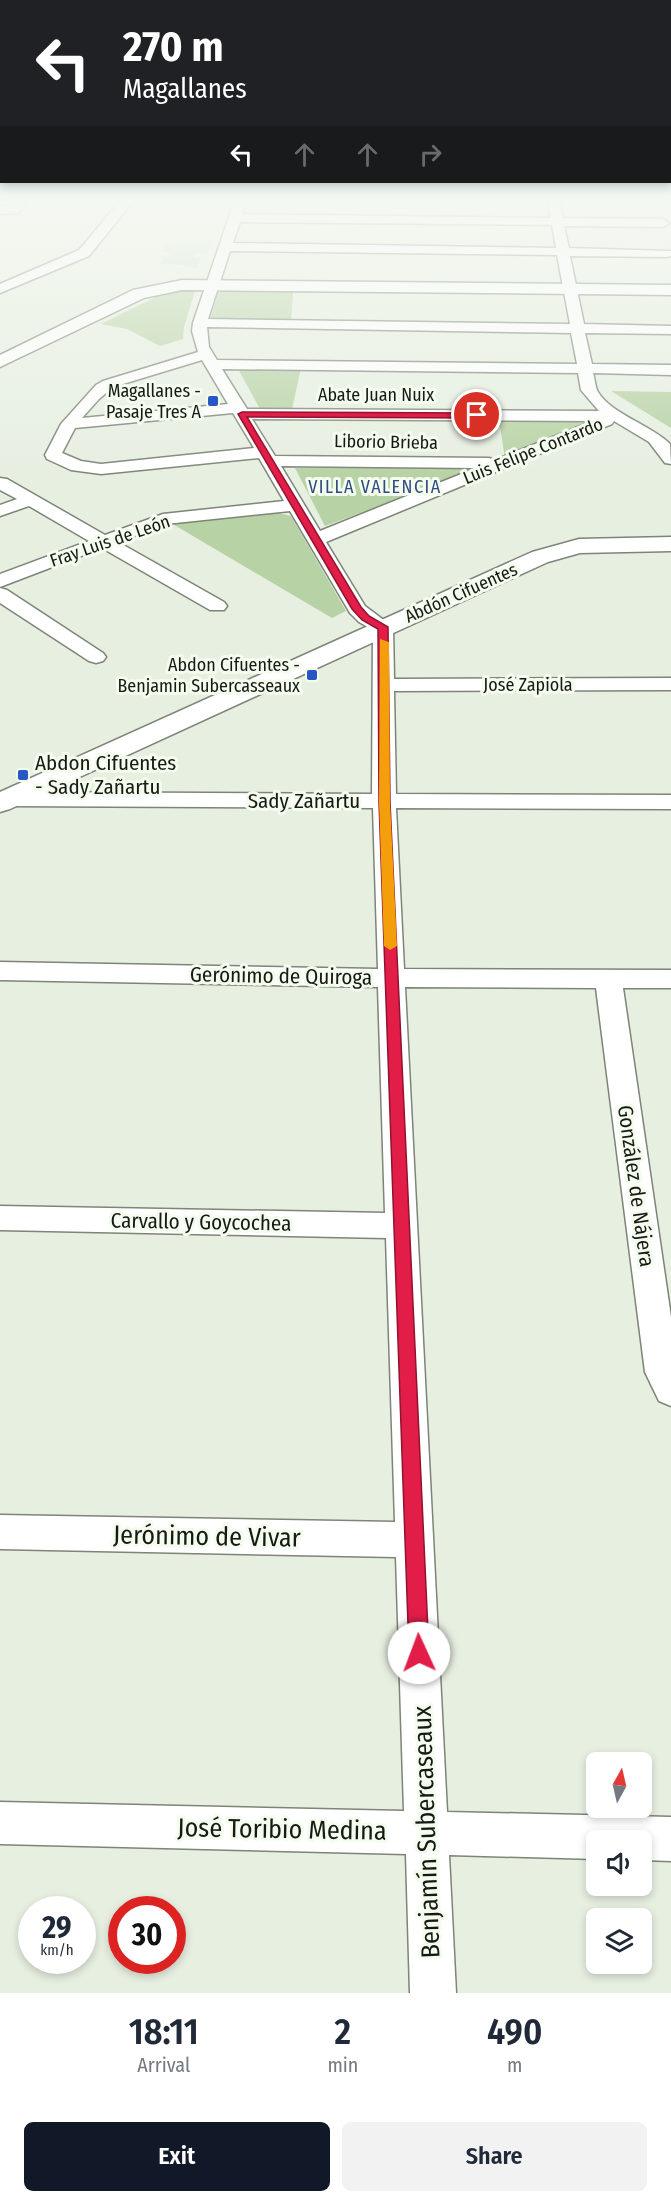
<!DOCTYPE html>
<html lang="en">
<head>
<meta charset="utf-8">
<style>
	:root { --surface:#fff; --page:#f2f2f3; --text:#1f2937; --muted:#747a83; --accent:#111827 }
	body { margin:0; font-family:"Fira Sans Condensed",sans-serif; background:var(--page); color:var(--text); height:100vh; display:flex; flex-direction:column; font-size:22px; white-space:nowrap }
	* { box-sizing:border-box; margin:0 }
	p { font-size:20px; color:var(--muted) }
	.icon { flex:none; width:33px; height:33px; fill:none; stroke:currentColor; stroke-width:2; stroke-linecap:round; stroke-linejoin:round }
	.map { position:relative; height:1993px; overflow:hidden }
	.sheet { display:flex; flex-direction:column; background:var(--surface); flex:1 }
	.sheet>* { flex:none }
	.banner { position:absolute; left:0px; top:0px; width:672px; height:183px; box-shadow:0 3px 9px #0003; background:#202124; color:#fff; overflow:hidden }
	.needle { width:39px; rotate:8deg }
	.tools { position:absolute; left:586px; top:1752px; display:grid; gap:12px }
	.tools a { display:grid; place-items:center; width:66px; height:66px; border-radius:9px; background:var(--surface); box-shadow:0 3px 9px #0003; font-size:30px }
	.speed { position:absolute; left:18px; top:1896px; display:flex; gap:12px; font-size:30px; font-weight:700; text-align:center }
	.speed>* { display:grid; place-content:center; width:78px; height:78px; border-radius:50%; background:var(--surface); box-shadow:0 3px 9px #0003; line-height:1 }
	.speed small { font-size:15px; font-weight:400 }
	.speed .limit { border:9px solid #d22; background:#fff; color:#111 }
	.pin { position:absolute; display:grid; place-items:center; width:51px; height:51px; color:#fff; margin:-26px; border:3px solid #fff; border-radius:50%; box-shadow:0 2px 6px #0007 }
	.me { position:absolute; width:66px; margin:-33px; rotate:358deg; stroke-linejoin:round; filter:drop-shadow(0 0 4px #0008) }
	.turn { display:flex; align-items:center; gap:21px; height:126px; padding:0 24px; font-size:27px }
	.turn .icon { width:78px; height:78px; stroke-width:2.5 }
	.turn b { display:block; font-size:42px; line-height:51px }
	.lanes { display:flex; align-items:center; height:57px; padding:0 24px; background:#0003; justify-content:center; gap:30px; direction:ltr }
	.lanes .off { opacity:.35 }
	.eta { display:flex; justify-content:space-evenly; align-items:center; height:102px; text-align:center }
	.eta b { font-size:36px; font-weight:600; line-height:42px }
	.cta { display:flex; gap:12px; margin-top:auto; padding:12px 24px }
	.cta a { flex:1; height:69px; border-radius:9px; background:var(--accent); color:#fff; font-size:24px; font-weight:600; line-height:69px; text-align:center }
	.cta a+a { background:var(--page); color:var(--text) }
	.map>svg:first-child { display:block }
	.built { fill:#d8e4d0 }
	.green { fill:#b7d2a4 }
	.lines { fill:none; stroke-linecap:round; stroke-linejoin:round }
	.minor-casing { stroke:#7d8478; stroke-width:3 }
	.tertiary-casing { stroke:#7d8478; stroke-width:3 }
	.minor { fill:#fff; fill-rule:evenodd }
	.tertiary { fill:#fff; fill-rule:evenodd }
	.route { fill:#e11d48; stroke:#92132f; stroke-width:1.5 }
	.slow { fill:#f59e0b }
	.poi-dot { fill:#2757c5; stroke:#f4fcee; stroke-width:2 }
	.labels { text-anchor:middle; stroke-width:6; stroke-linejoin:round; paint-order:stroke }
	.far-poi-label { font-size:18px; fill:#171915; stroke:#f4fcee; text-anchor:end }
	.far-street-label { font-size:18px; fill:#171915; stroke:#f4fcee }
	.far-neighbourhood-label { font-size:18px; letter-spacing:1.5px; fill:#304b83; stroke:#f4fcee }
	.poi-label { font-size:21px; fill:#171915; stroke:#f4fcee; text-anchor:start }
	.street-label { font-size:21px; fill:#171915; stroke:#f4fcee }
	.near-street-label { font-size:26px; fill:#171915; stroke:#f4fcee }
</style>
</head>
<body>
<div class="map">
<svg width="671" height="1993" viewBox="0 0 671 1993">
	<rect width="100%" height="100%" fill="#e7efe1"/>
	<polygon class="built" points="166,242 210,243 207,253 195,253 194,257 201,257 197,268 185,267 185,265 161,264 164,257 168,257 170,253 161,252"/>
	<g class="green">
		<polygon points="184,289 195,291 184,327 183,339 160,346 127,329 101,324 166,292"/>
		<polygon points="219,290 293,292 291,322 210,320"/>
		<polygon points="237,367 301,368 292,409 260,409"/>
		<polygon points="611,391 671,392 671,428"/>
		<polygon points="499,419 601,419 505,459"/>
		<polygon points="485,467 325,526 295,468"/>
		<polygon points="274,512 291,516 346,611 332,618 171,523"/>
	</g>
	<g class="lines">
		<g class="minor-casing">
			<g id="minor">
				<polygon points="17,199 30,199 18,213 0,214 0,206 11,206"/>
				<polygon points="122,199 135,199 89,256 0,293 0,284 79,250"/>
				<path d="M235,199H247L242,214L551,218L547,199H559L563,218L663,219L669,223L663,227L564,226L569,248L671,251V256L666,257L570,256L584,324L671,326V334L585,333L592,364L671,365V375L593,373C595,379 595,387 598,392C611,414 651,425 670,444L671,464L665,463L649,442L614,421L612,424L326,542L365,606L393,627L394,679L671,678V690L394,691L396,794L671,795V809L396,808L404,969L671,970V988H623L671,1317V1406L659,1401L645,1372L596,988L405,987L447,1812L671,1817V1861L642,1860V1840H597V1859L449,1855L456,1993H410L406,1854L0,1844V1802L404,1811L396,1557L0,1549V1515L395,1522L386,1238L0,1230V1206L385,1213L378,987L0,980V962L378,969L373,808L9,806L0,803L1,794L9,792L372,794L373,630L359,622L350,613L290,511L166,524L118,542L224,602L227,606L224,610H210L102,548L0,587V574L89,541L29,506L0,516V505L17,499L0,490V478L7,479L105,535L163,514L284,501L259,458L101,474L71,470L47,459L45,455L61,424L96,385L103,381L198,352L192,331L193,323ZM240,222L552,225L556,248L233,243ZM230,251L557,255L570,324L208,319ZM207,327L571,333L577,364L217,360L209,347ZM202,360L228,404L82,418L99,399L113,387ZM222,369L578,373L581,390L599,411L247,409ZM233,413L254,448L101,464L81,461L62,453L75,428ZM252,419L593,421L495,460L489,458L275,456ZM281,466L476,468L320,531Z"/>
				<polygon points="0,588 7,590 103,653 106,657 103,661 96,663 89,661 0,603"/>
			</g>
		</g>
		<g class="tertiary-casing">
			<g id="tertiary">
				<polygon points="182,280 671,285 671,295 182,290 144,298 0,367 0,355 133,290"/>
				<polygon points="671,537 671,551 580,553 548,562 10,809 0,812 0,792 532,552 579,539"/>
			</g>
		</g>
		<use href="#minor" class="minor"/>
		<use href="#tertiary" class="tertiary"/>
	</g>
	<linearGradient id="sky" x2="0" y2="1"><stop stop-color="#8cb8eb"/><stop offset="0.42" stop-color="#f4f8f2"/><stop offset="1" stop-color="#f4f8f2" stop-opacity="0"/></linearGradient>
	<rect width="671" height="478" fill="url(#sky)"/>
	<polygon class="route" points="242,412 477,413 481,415 477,418 247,417 361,607 369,616 388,627 390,802 429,1653 426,1660 419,1662 412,1660 409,1653 379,802 378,629 362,620 352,609 238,414"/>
	<polygon class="slow" points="380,639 389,642 390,802 397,946 390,950 384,946 379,802"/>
	<g class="poi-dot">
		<rect x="207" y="395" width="12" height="12" rx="3"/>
		<rect x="306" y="669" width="12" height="12" rx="3"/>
		<rect x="17" y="769" width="12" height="12" rx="3"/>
	</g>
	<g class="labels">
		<g class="far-poi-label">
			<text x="201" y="397">Magallanes -<tspan x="201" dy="21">Pasaje Tres A</tspan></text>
			<text x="300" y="671">Abdon Cifuentes -<tspan x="300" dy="21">Benjamin Subercasseaux</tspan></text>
		</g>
		<g class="far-street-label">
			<text x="376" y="401">Abate Juan Nuix</text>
			<text transform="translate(386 442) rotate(1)" y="6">Liborio Brieba</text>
			<text transform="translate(533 451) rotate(-22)" y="6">Luis Felipe Contardo</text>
			<text transform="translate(110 541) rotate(-19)" y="6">Fray Luis de León</text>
			<text transform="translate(461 593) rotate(-24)" y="6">Abdón Cifuentes</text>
			<text x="528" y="691">José Zapiola</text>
		</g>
		<g class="far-neighbourhood-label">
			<text x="375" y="493">VILLA VALENCIA</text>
		</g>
		<g class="poi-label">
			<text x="35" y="770">Abdon Cifuentes<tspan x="35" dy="24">- Sady Zañartu</tspan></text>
		</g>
		<g class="street-label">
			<text x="304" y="808">Sady Zañartu</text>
			<text transform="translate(281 976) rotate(1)" y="7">Gerónimo de Quiroga</text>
			<text transform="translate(636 1186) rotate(82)" y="7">González de Nájera</text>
			<text transform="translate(201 1222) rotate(1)" y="7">Carvallo y Goycochea</text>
		</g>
		<g class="near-street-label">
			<text transform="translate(207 1536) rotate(1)" y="9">Jerónimo de Vivar</text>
			<text transform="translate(282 1829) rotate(1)" y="9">José Toribio Medina</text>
			<text transform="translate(426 1832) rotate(-92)" y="9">Benjamín Subercaseaux</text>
		</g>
	</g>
</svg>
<div class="tools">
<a><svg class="needle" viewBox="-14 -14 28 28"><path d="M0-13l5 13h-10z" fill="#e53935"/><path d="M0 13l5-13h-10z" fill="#747a83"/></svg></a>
<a><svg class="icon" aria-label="sound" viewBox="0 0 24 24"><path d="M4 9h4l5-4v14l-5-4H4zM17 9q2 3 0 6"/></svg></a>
<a><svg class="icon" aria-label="layers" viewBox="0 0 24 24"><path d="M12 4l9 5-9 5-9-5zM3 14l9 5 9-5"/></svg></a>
</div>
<div class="speed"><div>29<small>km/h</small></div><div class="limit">30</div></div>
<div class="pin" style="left:477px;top:415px;background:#d93025"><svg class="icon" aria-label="arrive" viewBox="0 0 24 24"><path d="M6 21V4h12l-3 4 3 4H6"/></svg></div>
<svg class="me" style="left:419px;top:1653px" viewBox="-20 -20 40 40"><circle r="19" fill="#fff"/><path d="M0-13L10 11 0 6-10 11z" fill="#e11d48"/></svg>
<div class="banner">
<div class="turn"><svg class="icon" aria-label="left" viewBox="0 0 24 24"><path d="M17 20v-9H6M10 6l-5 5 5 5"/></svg><div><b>270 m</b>Magallanes</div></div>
<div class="lanes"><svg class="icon" aria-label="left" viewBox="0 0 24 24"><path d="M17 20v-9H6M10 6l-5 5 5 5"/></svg><svg class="icon off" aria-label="ahead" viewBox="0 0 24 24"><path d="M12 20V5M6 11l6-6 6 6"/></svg><svg class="icon off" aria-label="ahead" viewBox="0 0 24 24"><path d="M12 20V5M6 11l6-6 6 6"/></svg><svg class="icon off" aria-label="right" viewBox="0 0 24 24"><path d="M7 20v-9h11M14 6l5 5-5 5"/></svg></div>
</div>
</div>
<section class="sheet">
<div class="eta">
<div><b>18:11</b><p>Arrival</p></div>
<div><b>2</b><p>min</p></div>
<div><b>490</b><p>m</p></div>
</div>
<div class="cta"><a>Exit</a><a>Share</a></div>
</section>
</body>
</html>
